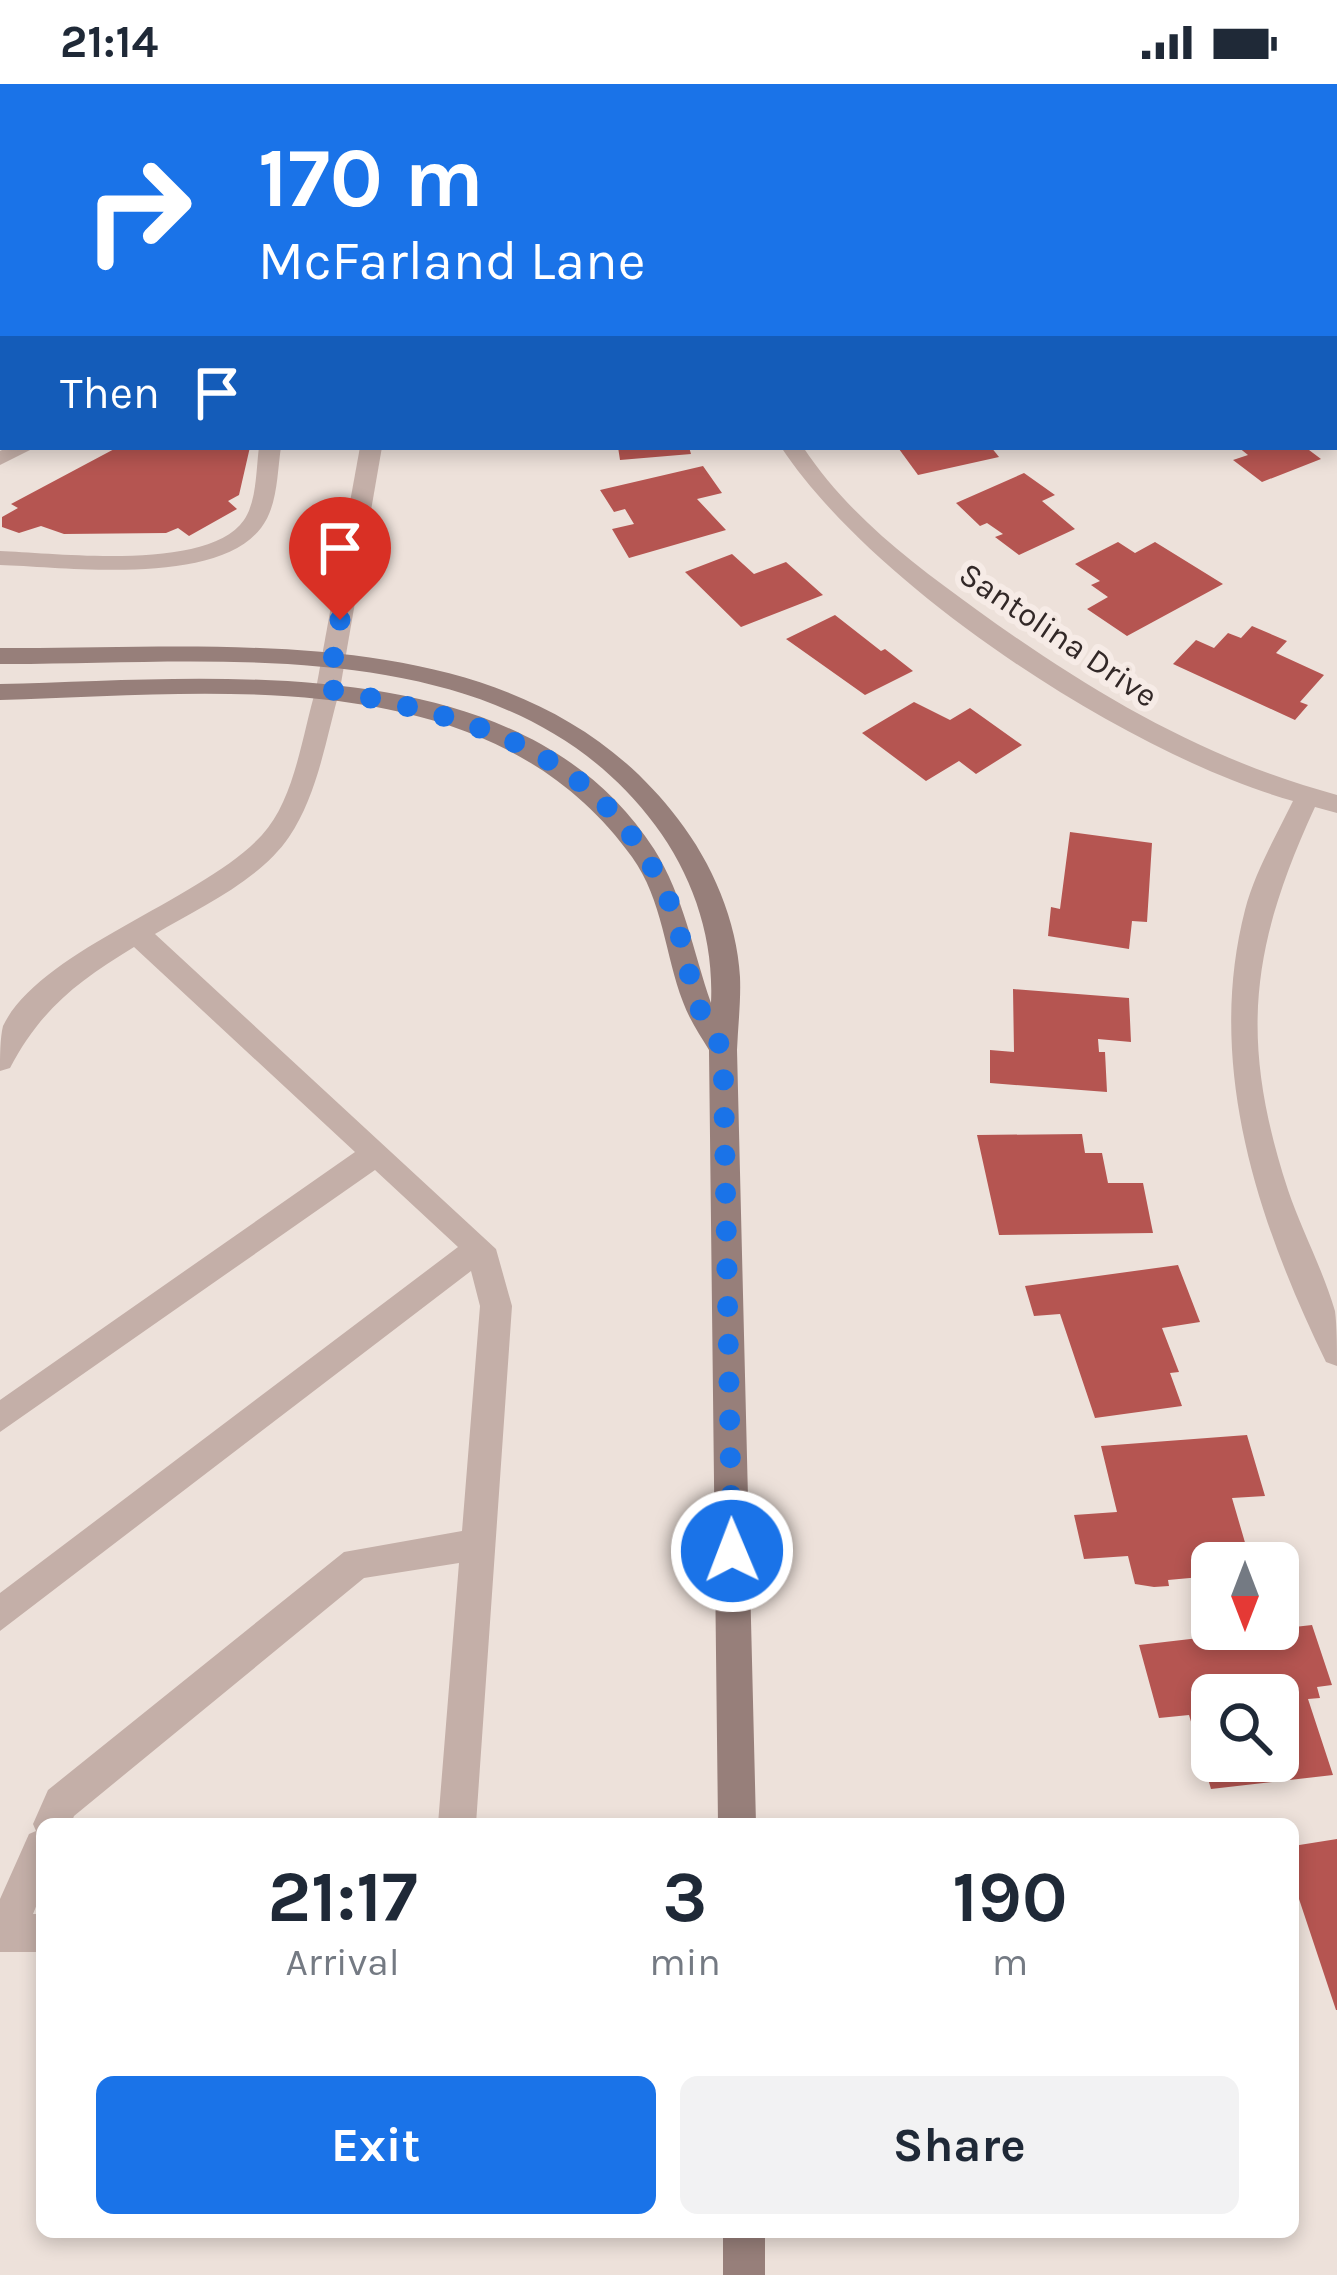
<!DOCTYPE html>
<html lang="en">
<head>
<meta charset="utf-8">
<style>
	:root { --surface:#fff; --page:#f2f2f3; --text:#1f2937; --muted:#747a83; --accent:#1a73e8 }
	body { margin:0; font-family:Karla,sans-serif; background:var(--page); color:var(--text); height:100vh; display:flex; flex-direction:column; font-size:45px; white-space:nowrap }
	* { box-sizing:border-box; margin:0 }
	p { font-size:39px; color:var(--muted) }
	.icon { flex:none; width:66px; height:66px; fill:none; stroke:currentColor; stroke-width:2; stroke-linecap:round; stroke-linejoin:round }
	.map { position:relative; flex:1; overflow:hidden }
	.side { position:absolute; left:36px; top:1734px; width:1263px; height:420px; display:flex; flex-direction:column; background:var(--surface); border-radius:18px; box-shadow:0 6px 18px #0003 }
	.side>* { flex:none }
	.guide { position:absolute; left:0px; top:0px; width:1338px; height:366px; box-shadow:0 6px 18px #0003; background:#1a73e8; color:#fff; overflow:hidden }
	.needle { width:78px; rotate:180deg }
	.controls { position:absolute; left:1191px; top:1458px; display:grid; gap:24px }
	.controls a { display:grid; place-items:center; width:108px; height:108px; border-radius:18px; background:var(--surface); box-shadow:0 6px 18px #0003; font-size:60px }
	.pin { position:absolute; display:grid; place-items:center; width:102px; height:102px; color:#fff; margin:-123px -51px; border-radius:50% 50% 50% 0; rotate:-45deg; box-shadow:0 0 12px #0007 }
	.pin .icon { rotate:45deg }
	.me { position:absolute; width:132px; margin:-66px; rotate:359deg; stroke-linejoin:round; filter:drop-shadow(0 0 9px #0008) }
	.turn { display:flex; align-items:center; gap:42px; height:252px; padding:0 60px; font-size:54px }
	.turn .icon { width:156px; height:156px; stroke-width:2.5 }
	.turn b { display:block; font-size:84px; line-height:102px }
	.then { display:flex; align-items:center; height:114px; padding:0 60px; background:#0003; gap:24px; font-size:45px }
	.eta { display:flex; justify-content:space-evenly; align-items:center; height:204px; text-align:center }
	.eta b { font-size:72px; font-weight:700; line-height:84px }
	.button { display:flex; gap:24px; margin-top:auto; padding:24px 60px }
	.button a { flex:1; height:138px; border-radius:18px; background:var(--accent); color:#fff; font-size:48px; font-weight:700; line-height:138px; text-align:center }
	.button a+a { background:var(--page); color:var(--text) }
	.status { display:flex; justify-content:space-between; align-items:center; height:84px; padding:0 60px; background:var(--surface); direction:ltr }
	.status svg { height:33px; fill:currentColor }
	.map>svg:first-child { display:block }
	.building { fill:#b55551; fill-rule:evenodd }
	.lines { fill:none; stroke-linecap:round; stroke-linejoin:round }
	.lane { fill:#c4afa8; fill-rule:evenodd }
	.street { fill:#c4afa8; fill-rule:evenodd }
	.secondary { fill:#977f7a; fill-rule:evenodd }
	.route { stroke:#1a73e8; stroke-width:21; stroke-dasharray:0 37.8 }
	.labels { text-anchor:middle; stroke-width:12; stroke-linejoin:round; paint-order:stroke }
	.far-street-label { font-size:33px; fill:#322827; stroke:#f6ebe6 }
</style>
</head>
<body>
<div class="status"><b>21:14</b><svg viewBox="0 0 49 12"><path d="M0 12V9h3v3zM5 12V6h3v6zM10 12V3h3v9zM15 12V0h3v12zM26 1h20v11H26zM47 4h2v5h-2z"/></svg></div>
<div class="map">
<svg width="1337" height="2191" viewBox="0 0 1337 2191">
	<rect width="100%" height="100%" fill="#ede1da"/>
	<g class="building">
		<polygon points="118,363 250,363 239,411 228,417 237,425 189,452 178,444 166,449 64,450 41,442 19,449 2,443 2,433 18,424 11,420"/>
		<polygon points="618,363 689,363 691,370 620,376"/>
		<polygon points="991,363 999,373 918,391 899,365"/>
		<polygon points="1238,363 1305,363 1321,375 1262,398 1233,376 1248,371"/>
		<polygon points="703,382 722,409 697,415 726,446 629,474 612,445 634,440 625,425 614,428 600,406"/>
		<polygon points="1024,389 1055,411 1042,417 1075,445 1019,471 995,453 1003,450 987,439 980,442 956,419"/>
		<polygon points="1118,458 1135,469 1155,458 1223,500 1127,552 1087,525 1108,513 1091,501 1100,497 1075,480"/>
		<polygon points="732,470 754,490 786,478 823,511 741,543 685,488"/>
		<polygon points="835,531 881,567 885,565 913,587 865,611 786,555"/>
		<polygon points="1252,542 1287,557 1276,569 1324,591 1300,618 1308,621 1295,636 1173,580 1196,556 1214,564 1228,549 1241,554"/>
		<polygon points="914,618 950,636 970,624 1022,661 976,690 959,677 926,697 862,649"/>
		<polygon points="1070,748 1152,759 1147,838 1132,837 1129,865 1048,852 1051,823 1060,825"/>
		<polygon points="1013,905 1129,914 1131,958 1098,955 1099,968 1105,968 1107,1008 990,999 990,966 1014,968"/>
		<polygon points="1082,1050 1085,1069 1102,1069 1108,1099 1143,1099 1153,1149 999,1151 977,1051"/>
		<polygon points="1178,1181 1200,1238 1162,1244 1179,1288 1170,1289 1182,1322 1095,1334 1060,1230 1034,1232 1025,1202"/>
		<polygon points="1247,1351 1265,1412 1232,1414 1251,1479 1212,1479 1212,1492 1168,1496 1169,1502 1154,1503 1135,1500 1128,1472 1084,1475 1074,1431 1117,1428 1101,1362"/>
		<path d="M1312,1541L1332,1601L1317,1603L1320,1614L1308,1615L1333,1691L1211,1705L1189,1631L1159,1634L1139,1561ZM1212,1611H1278V1677H1212Z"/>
		<polygon points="1337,1755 1337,1926 1336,1926 1293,1797 1293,1762"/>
	</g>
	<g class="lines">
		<g class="lane">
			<polygon points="41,0 59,0 40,3"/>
			<rect x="330" y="0" width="18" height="3"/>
			<rect x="0" y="101" width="3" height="12"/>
			<polygon points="3,284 3,296 0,297 0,285"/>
			<polygon points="8,363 36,363 0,381 0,367"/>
			<path d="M259,363H281C277,389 278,422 261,444C216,503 67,483 0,481V467C57,469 208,488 244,436C257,417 256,385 259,363Z"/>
			<path d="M328,597L340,605C326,654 318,710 289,753C259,797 199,824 155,850L496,1165L512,1222L476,1740H438L459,1479L364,1494L74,1732L71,1740H42V1808L33,1830H42V1868H0V1815L29,1750L36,1747L33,1740L48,1706L344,1468L462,1447L480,1222L471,1187L0,1547V1509L458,1163L375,1086L0,1348V1316L355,1068L134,863C78,897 41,925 10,984L0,987C0,973 0,954 3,942C40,865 201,817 262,751C295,715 302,651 316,605Z"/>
		</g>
		<g class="street">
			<rect x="428" y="0" width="18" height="3"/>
			<polygon points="885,0 908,0 910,3 887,3"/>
			<polygon points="1084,0 1106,0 1082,3"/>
			<polygon points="1335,225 1337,226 1337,239 1335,238"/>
			<polygon points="360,363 382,363 340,605 328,613 316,605"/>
			<path d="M781,363H803C848,431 912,479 977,526C1089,607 1203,675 1337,711V729L1315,723C1250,864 1239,956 1288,1106C1302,1147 1323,1186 1335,1227C1337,1243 1337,1265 1337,1282L1326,1278C1258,1138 1205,981 1245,826C1255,788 1276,752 1293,717C1129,671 875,505 781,363Z"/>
		</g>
		<g class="secondary">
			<path d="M0,564C228,566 522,529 678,735C712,779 737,837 740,893C741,917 738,942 737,966L756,1740H718L709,966C700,951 689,935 683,918C665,871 663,816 632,773C489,574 214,610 0,616V600C210,595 522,560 654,765C684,813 693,867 711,919C714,854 693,792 655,741C507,542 217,581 0,580Z"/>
			<rect x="723" y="2148" width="42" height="43"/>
		</g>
	</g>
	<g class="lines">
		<path class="route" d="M340,536L328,605C468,634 592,661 663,803C679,837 685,874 694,909C699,929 714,949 723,967L732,1467"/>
	</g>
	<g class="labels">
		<g class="far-street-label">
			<text transform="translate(1059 550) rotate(34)" y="12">Santolina Drive</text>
		</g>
	</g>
</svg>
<div class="controls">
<a><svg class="needle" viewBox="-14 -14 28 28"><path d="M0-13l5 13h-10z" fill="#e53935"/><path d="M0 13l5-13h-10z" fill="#747a83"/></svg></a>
<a><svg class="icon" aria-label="search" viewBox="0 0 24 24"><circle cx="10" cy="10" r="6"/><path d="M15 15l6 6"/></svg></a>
</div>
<div class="pin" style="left:340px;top:536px;background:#d93025"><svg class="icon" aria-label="arrive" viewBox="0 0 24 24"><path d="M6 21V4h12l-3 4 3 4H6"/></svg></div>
<svg class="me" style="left:732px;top:1467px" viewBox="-20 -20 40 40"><circle r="17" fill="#1a73e8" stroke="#fff" stroke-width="3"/><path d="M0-11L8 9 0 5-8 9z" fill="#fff"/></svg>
<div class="guide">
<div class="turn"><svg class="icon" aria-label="right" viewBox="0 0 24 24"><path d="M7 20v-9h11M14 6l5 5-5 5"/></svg><div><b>170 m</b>McFarland Lane</div></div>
<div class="then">Then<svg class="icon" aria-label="arrive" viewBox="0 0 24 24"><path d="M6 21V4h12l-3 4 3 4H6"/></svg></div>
</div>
<section class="side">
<div class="eta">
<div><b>21:17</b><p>Arrival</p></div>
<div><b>3</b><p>min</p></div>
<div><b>190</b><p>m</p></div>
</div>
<div class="button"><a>Exit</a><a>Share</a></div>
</section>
</div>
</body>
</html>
